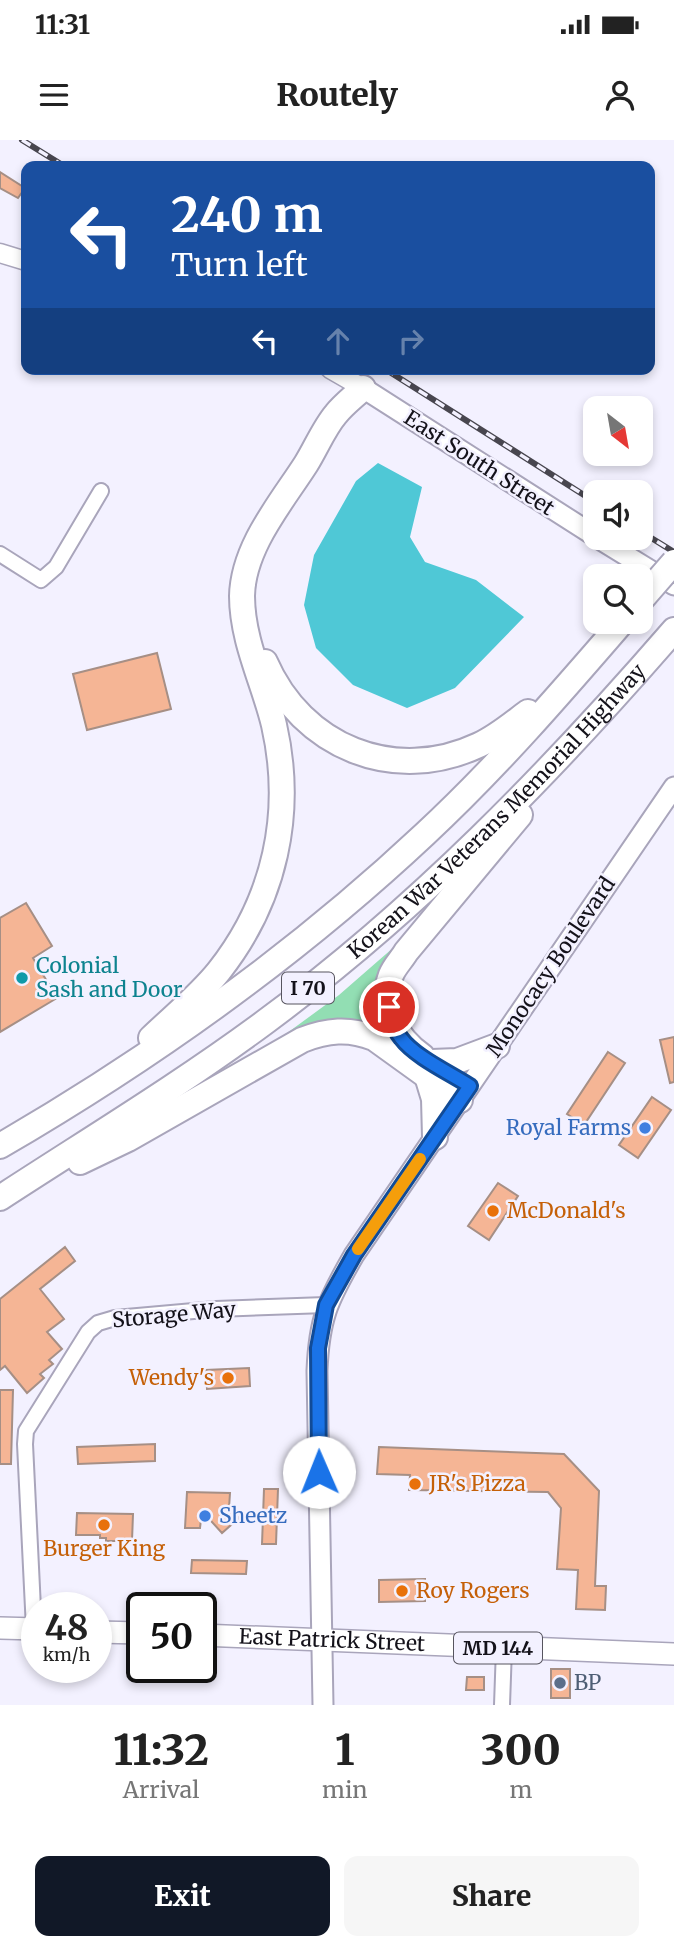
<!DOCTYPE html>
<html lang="en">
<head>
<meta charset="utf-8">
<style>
	:root { --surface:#fff; --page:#f6f6f6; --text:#222; --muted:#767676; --accent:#111827 }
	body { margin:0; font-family:Merriweather,serif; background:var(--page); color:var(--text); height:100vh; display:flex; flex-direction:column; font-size:26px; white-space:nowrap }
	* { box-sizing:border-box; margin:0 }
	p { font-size:23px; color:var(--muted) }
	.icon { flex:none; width:38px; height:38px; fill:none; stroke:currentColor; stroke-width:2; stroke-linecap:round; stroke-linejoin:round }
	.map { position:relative; height:1565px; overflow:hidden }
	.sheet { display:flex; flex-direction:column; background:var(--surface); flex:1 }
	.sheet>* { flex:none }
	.guide { position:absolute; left:21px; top:21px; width:634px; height:214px; border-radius:14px; box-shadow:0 4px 10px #0003; background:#1a4fa0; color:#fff; overflow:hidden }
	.needle { width:46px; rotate:149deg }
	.tools { position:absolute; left:583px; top:256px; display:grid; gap:14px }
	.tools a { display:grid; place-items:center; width:70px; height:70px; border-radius:14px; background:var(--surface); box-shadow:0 4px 10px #0003; font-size:35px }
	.speed { position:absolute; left:21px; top:1452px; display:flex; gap:14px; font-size:35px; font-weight:700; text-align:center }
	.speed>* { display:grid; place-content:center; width:91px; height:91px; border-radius:50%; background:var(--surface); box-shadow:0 4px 10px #0003; line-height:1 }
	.speed small { font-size:18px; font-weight:400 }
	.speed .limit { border:4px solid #111; border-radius:10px; background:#fff; color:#111 }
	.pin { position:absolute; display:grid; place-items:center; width:60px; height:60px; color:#fff; margin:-30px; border:4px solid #fff; border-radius:50%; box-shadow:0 2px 7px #0007 }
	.me { position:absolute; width:77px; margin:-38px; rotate:359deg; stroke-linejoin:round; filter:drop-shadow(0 0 5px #0008) }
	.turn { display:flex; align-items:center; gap:24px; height:147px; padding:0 35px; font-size:32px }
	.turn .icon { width:91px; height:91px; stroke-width:2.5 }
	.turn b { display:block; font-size:49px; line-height:60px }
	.lanes { display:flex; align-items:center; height:66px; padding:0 35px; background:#0003; justify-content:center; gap:35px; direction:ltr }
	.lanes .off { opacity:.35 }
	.eta { display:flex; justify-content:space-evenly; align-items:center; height:119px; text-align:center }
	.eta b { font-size:42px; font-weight:800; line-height:49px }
	.button { display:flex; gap:14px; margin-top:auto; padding:14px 35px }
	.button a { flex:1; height:80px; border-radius:14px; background:var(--accent); color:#fff; font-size:28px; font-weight:800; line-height:80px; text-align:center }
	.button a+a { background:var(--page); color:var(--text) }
	.status { display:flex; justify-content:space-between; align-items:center; height:49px; padding:0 35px; background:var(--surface); direction:ltr }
	.status svg { height:19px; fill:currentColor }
	header { display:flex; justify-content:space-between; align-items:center; height:91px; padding:0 35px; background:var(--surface); font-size:32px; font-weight:800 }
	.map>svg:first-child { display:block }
	.green { fill:#92deb3 }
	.water { fill:#4fc8d6 }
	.building { fill:#f5b595; stroke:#a68f85; stroke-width:2 }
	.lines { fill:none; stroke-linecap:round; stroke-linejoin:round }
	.minor-casing { stroke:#a9a5bb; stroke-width:18 }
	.tertiary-casing { stroke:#a9a5bb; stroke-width:21 }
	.secondary-casing { stroke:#a9a5bb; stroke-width:23 }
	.primary-casing { stroke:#a9a5bb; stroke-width:24 }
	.motorway-casing { stroke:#a9a5bb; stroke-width:28 }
	.minor { stroke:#fff; stroke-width:14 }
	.tertiary { stroke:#fff; stroke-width:18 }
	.secondary { stroke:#fff; stroke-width:19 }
	.primary { stroke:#fff; stroke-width:21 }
	.motorway { stroke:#fff; stroke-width:24 }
	.rail-casing { stroke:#48464f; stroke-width:6 }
	.rail { stroke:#f3f1ff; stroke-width:3.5; stroke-dasharray:10; stroke-linecap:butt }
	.motorway-bridge-casing { stroke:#a9a5bb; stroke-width:28; stroke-linecap:butt }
	.motorway-bridge { stroke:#fff; stroke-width:24 }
	.route-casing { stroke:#114b97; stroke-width:18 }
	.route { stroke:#1a73e8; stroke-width:12 }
	.slow { stroke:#f59e0b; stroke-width:12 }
	.culture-dot { fill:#0f9aa8; stroke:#f3f1ff; stroke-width:2.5 }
	.shop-dot { fill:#3f7fe0; stroke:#f3f1ff; stroke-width:2.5 }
	.food-dot { fill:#e8710a; stroke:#f3f1ff; stroke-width:2.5 }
	.service-dot { fill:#5c6f8a; stroke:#f3f1ff; stroke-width:2.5 }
	.labels { text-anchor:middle; stroke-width:5; stroke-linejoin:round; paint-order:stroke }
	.shield { fill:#f3f1ff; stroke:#57555f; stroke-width:2 }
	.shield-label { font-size:19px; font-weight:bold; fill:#14121a }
	.street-label { font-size:21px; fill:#14121a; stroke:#f3f1ff }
	.culture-label { font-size:21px; fill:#0d838f; stroke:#f3f1ff; text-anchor:start }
	.shop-label { font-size:21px; fill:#366cbe; stroke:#f3f1ff; text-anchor:end }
	.food-label { font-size:21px; fill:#c56008; stroke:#f3f1ff; text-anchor:start }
	.service-label { font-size:21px; fill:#4e5e75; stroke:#f3f1ff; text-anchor:start }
</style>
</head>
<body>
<div class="status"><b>11:31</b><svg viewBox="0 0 49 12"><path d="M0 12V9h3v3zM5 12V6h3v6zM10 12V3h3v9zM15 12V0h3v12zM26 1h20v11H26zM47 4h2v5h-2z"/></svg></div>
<header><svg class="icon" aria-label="menu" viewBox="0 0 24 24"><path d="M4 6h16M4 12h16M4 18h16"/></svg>Routely<svg class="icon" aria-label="person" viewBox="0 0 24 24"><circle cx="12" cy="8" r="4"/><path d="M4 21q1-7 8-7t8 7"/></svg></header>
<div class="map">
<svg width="674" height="1565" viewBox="0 0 674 1565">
	<rect width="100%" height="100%" fill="#f3f1ff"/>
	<polygon class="green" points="425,780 400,808 390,897 369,889 249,921 339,855"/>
	<polygon class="water" points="378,323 422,347 410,397 425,422 476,440 524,477 455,548 407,568 353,545 316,508 304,465 314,415 356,341"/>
	<g class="building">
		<polygon points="0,32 25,48 18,58 0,48"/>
		<polygon points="157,513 171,569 87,590 73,534"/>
		<polygon points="26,763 52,806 33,818 57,858 0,892 0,778"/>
		<polygon points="674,897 674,942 670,943 660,900"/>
		<polygon points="608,912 625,923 584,985 567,974"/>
		<polygon points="652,957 671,970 638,1018 619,1005"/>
		<polygon points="498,1043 518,1056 489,1100 468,1086"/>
		<polygon points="65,1107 75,1121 40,1149 64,1179 47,1192 62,1209 49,1220 53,1224 40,1234 44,1238 27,1253 5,1226 0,1230 0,1159"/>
		<polygon points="249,1228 250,1246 207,1249 206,1230"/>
		<polygon points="0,1250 13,1250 11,1324 0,1324"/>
		<polygon points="155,1304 155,1321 78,1324 77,1307"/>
		<polygon points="379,1307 564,1314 599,1351 595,1446 606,1446 605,1470 576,1469 578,1430 557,1429 561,1368 548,1352 409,1350 410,1335 377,1334"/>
		<polygon points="264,1349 278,1349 276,1404 262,1404"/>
		<polygon points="187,1352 230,1353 229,1368 239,1378 222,1393 202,1371 200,1388 185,1388"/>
		<polygon points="77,1373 133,1374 132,1401 106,1401 106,1398 100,1398 100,1395 76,1395"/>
		<polygon points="192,1420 247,1421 246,1434 191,1433"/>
		<polygon points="425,1439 425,1461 379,1462 379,1440"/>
		<rect x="551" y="1529" width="19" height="29"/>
		<polygon points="467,1537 484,1537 484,1550 466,1550"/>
	</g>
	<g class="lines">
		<g class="minor-casing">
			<g id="minor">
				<polyline points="0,414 41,440 56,427 101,351"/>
				<polyline points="34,1489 25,1304 26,1291 88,1192 98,1183 115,1178 216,1169 326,1165"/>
				<polyline points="502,1565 504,1508"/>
			</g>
		</g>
		<g class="tertiary-casing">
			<g id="tertiary">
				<polyline points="0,113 26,121"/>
				<polyline points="330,229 363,248"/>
			</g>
		</g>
		<g class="secondary-casing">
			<g id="secondary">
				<polyline points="363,248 595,396"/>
				<polyline points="596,397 674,445"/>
				<path d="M323,1565L317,1231C319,1178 328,1160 354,1115L674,647"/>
			</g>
		</g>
		<g class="primary-casing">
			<g id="primary">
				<polyline points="0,1488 37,1489"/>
				<polyline points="96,1492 142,1493"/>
				<path id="s1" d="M201,1495L674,1514"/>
			</g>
		</g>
		<g class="motorway-casing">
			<g id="motorway">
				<path d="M265,522C302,607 394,645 479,605C497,597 513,583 528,572"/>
				<path d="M151,898C174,876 200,855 219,831C275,760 294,673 274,585C264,543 242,501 242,456C243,407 281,363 306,324C316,308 324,288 336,274C344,264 355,256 363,248"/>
				<path d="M422,916C396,898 379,867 391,835C394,827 402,819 406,812L520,675"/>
				<polyline points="432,922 457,921 497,906"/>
				<polyline points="427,936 434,959 435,997"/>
				<path d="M0,1006C153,917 296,815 425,694C496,628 560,554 623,481"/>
				<path d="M80,1022L128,999L302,900C327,890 349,888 374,898L460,960"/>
				<path id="s2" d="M0,1058C89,1000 180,945 265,882C417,770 551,632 674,490"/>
			</g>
		</g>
		<use href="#minor" class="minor"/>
		<use href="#tertiary" class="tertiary"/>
		<use href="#secondary" class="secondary"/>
		<use href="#primary" class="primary"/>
		<use href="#motorway" class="motorway"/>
		<g class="rail-casing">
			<g id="rail">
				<polyline points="22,0 64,26"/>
				<polyline points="385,229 595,362"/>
				<polyline points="640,391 674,412"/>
			</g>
		</g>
		<use href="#rail" class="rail"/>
		<g class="motorway-bridge-casing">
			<polyline id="motorway-bridge" points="640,461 674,422"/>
		</g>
		<use href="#motorway-bridge" class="motorway-bridge"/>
	</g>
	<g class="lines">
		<g class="route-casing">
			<path id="route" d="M319,1332L318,1208L326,1165L354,1115L470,946C450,933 415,917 401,898C394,890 391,878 389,867"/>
		</g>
		<use href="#route" class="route"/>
		<polyline class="slow" points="358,1109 420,1019"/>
	</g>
	<circle class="culture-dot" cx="22" cy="838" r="7"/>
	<g class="shop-dot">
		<circle cx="645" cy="988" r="7"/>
		<circle cx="205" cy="1376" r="7"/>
	</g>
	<g class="food-dot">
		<circle cx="493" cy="1071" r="7"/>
		<circle cx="228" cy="1238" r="7"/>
		<circle cx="415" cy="1344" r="7"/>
		<circle cx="104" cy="1385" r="7"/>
		<circle cx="402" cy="1451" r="7"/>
	</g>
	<circle class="service-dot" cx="560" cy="1543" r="7"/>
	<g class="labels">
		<g class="shield">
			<rect x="282" y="832.5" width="52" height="31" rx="5"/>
			<rect x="454" y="1492.5" width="88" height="31" rx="5"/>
		</g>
		<g class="shield-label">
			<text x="308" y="855">I 70</text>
			<text x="498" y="1515">MD 144</text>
		</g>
		<g class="street-label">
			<text transform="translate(479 323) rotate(33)" y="7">East South Street</text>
			<text dy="7" stroke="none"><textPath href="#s2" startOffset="632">Korean War Veterans Memorial Highway</textPath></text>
			<text transform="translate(551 827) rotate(-56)" y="7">Monocacy Boulevard</text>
			<text transform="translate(174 1175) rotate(-5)" y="7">Storage Way</text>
			<text dy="7" stroke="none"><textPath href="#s1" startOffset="131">East Patrick Street</textPath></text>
		</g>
		<g class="culture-label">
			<text x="36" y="833">Colonial<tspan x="36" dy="24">Sash and Door</tspan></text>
		</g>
		<g class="shop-label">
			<text x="631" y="995">Royal Farms</text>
			<text x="219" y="1383" text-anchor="start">Sheetz</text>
		</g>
		<g class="food-label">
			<text x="507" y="1078">McDonald's</text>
			<text x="214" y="1245" text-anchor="end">Wendy's</text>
			<text x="429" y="1351">JR's Pizza</text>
			<text x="104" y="1416" text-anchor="middle">Burger King</text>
			<text x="416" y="1458">Roy Rogers</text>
		</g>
		<g class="service-label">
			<text x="574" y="1550">BP</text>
		</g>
	</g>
</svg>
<div class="tools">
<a><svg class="needle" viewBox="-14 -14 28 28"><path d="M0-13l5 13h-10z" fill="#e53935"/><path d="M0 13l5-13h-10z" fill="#767676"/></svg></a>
<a><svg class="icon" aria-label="sound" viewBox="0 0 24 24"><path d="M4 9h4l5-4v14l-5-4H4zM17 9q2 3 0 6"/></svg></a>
<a><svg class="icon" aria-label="search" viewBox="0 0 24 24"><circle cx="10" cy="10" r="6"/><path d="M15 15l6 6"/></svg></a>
</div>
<div class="speed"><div>48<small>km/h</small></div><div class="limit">50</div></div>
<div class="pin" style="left:389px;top:867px;background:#d93025"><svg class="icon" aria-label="arrive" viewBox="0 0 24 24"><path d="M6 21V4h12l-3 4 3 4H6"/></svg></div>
<svg class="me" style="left:319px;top:1332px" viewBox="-20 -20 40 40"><circle r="19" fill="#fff"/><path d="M0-13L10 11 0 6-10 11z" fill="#1a73e8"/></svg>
<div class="guide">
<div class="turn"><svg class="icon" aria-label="left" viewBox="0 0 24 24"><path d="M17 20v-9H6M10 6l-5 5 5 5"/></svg><div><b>240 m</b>Turn left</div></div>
<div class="lanes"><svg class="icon" aria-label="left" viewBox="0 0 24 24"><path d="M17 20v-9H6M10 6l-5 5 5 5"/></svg><svg class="icon off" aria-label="ahead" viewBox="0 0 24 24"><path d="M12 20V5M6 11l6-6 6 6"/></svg><svg class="icon off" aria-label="right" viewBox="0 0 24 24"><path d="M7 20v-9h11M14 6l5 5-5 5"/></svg></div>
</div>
</div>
<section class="sheet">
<div class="eta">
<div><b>11:32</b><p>Arrival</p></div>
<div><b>1</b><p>min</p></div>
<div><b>300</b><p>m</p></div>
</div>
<div class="button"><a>Exit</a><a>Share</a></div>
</section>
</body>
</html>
